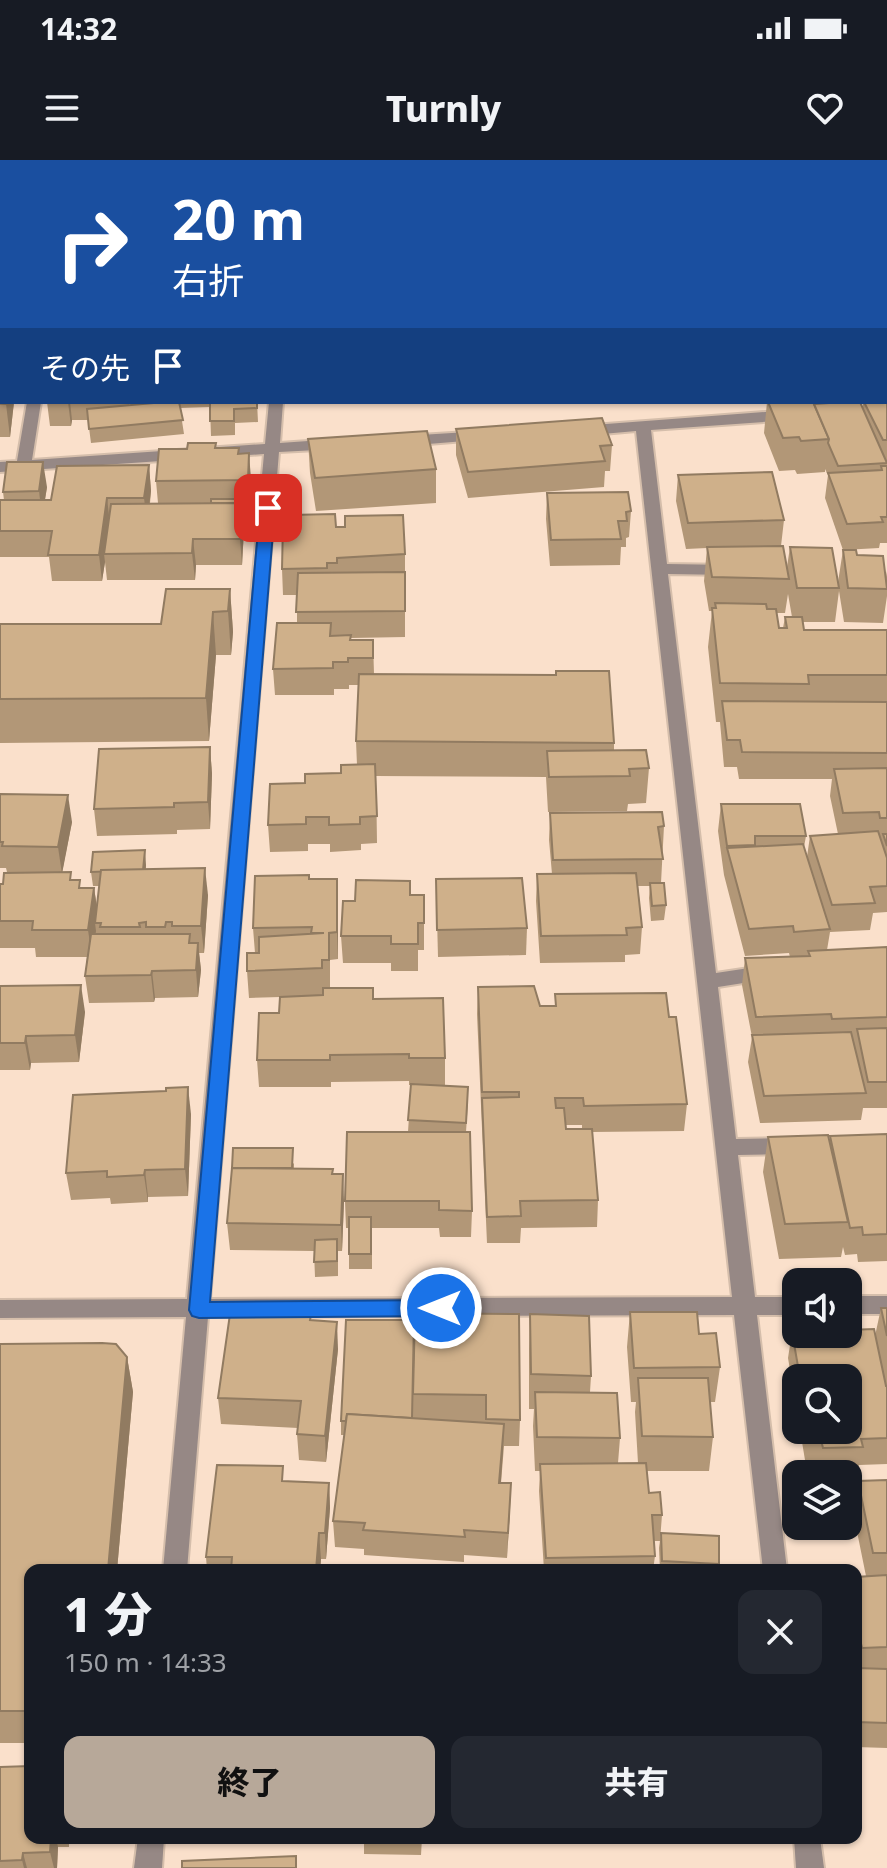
<!DOCTYPE html>
<html lang="ja">
<head>
<meta charset="utf-8">
<style>
	:root { --surface:#171b24; --page:#242831; --text:#f1f3f6; --muted:#9ea1a6; --accent:#b7a899 }
	body { margin:0; font-family:"Noto Sans","Noto Sans JP",sans-serif; background:var(--page); color:var(--text); height:100vh; display:flex; flex-direction:column; font-size:30px; white-space:nowrap }
	* { box-sizing:border-box; margin:0 }
	p { font-size:26px; color:var(--muted) }
	.icon { flex:none; width:44px; height:44px; fill:none; stroke:currentColor; stroke-width:2; stroke-linecap:round; stroke-linejoin:round }
	.map { position:relative; flex:1; overflow:hidden }
	.side { position:absolute; left:24px; top:1404px; width:838px; height:280px; display:flex; flex-direction:column; background:var(--surface); border-radius:16px; box-shadow:0 2px 6px #0004 }
	.side>* { flex:none }
	.banner { position:absolute; left:0px; top:0px; width:888px; height:244px; box-shadow:0 2px 6px #0004; background:#1a4fa0; color:#fff; overflow:hidden }
	.fabs { position:absolute; left:782px; top:1108px; display:grid; gap:16px }
	.fabs a { display:grid; place-items:center; width:80px; height:80px; border-radius:16px; background:var(--surface); box-shadow:0 2px 6px #0004; font-size:40px }
	.pin { position:absolute; display:grid; place-items:center; width:68px; height:68px; color:#fff; margin:-34px; border-radius:16px; box-shadow:0 4px 12px #0006 }
	.me { position:absolute; width:88px; margin:-44px; rotate:270deg; stroke-linejoin:round; filter:drop-shadow(0 0 6px #0008) }
	.turn { display:flex; align-items:center; gap:28px; height:168px; padding:0 40px; font-size:36px }
	.turn .icon { width:104px; height:104px; stroke-width:2.5 }
	.turn b { display:block; font-size:56px; line-height:68px }
	.then { display:flex; align-items:center; height:76px; padding:0 40px; background:#0003; gap:16px; font-size:30px }
	.round { display:grid; place-items:center; flex:none; width:84px; height:84px; border-radius:16px; background:var(--page) }
	.head { display:flex; align-items:center; justify-content:space-between; height:136px; padding:0 40px }
	h1 { font-size:48px; font-weight:800; line-height:60px }
	.action { display:flex; gap:16px; margin-top:auto; padding:16px 40px }
	.action a { flex:1; height:92px; border-radius:16px; background:var(--accent); color:#111; font-size:32px; font-weight:800; line-height:92px; text-align:center }
	.action a+a { background:var(--page); color:var(--text) }
	.status { display:flex; justify-content:space-between; align-items:center; height:56px; padding:0 40px; background:var(--surface); direction:ltr }
	.status svg { height:22px; fill:currentColor }
	header { display:flex; justify-content:space-between; align-items:center; height:104px; padding:0 40px; background:var(--surface); font-size:36px; font-weight:800 }
	.map>svg:first-child { display:block }
	.lines { fill:none; stroke-linecap:round; stroke-linejoin:round }
	.minor-casing { stroke:#d5beab; stroke-width:4 }
	.minor { fill:#968885; fill-rule:evenodd }
	.wall { fill:#b29777; fill-rule:evenodd }
	.shaded-wall { fill:#917b61 }
	.building { fill:#cfb08a; stroke:#917b61; stroke-width:2 }
	.route { fill:#1a73e8; stroke:#114b97; stroke-width:2 }
</style>
</head>
<body>
<div class="status"><b>14:32</b><svg viewBox="0 0 49 12"><path d="M0 12V9h3v3zM5 12V6h3v6zM10 12V3h3v9zM15 12V0h3v12zM26 1h20v11H26zM47 4h2v5h-2z"/></svg></div>
<header><svg class="icon" aria-label="menu" viewBox="0 0 24 24"><path d="M4 6h16M4 12h16M4 18h16"/></svg>Turnly<svg class="icon" aria-label="heart" viewBox="0 0 24 24"><path d="M12 20l-8-8c-3-5 5-10 8-4 3-6 11-1 8 4z"/></svg></header>
<div class="map">
<svg width="887" height="1708" viewBox="0 0 887 1708">
	<rect width="100%" height="100%" fill="#fae0cb"/>
	<g class="lines">
		<g class="minor-casing">
			<g id="minor">
				<rect x="261" y="0" width="12" height="2"/>
				<polygon points="861,0 873,0 874,2 862,2"/>
				<rect x="886" y="54" width="1" height="11"/>
				<polygon points="27,242 41,242 32,300 265,284 269,242 283,242 280,283 336,279 344,284 336,289 279,292 210,1139 732,1137 636,271 580,276 572,271 580,266 791,250 799,255 791,260 651,270 667,404 731,405 739,410 731,415 668,414 716,813 769,805 779,812 769,819 718,827 736,979 792,978 799,980 803,986 799,992 792,994 738,995 755,1137 796,1137 796,1155 757,1155 787,1410 763,1410 734,1155 208,1157 187,1410 163,1410 186,1157 0,1158 0,1140 187,1139 264,294 0,312 0,302 17,301"/>
				<polygon points="484,271 489,273 489,279 404,286 396,281 404,276"/>
				<rect x="848" y="1136" width="39" height="18"/>
				<polygon points="138,1678 164,1678 162,1708 134,1708"/>
				<polygon points="794,1678 820,1678 824,1708 796,1708"/>
			</g>
		</g>
		<use href="#minor" class="minor"/>
	</g>
	<g class="wall">
		<rect x="585" y="0" width="256" height="2"/>
		<rect x="0" y="92" width="2" height="62"/>
		<polygon points="886,110 887,113 886,215"/>
		<polygon points="0,200 2,242 14,242 10,277 0,277"/>
		<polygon points="887,239 887,383 880,383 879,388 843,390 825,338 828,315 825,309 825,312 797,314 795,310 779,311 764,273 767,242 813,242 814,244 863,248 863,242 886,242"/>
		<polygon points="47,242 130,242 129,245 144,244 143,242 257,242 258,262 235,263 235,275 211,276 210,247 180,248 184,274 91,283 88,260 72,260 71,266 50,266"/>
		<polygon points="456,269 612,285 610,311 605,311 604,327 468,338 456,295"/>
		<polygon points="308,279 436,309 436,343 316,351 310,313"/>
		<polygon points="216,288 239,294 251,319 249,346 244,346 244,369 242,405 196,405 195,420 107,420 105,402 102,421 52,421 49,397 0,397 0,340 4,340 3,332 47,327 45,340 51,340 149,305 151,331 150,343 158,343 156,321"/>
		<path d="M678,315L784,360L781,386L787,407L790,387L838,422L843,390L857,395L886,417L887,411V436L883,463L844,462L839,431L835,462H803L804,470H887V752L873,753L870,770L830,772L827,790L887,789V948H863L861,960L760,963L748,902L752,877L742,825L745,798L790,797L789,793L745,796L724,715L718,671L721,644L806,676L804,687L807,697L810,676L838,674L830,636L832,619H739L737,607H724L720,562H716L708,487L712,451H709L704,421L707,388L686,389L676,341ZM788,434L792,457H785L783,468H779L777,453H785Z"/>
		<polygon points="547,333 631,351 629,377 626,378 626,387 621,387 620,405 550,406 546,359"/>
		<polygon points="336,367 405,394 405,477 351,478 351,480 373,480 374,514 614,583 614,590 649,608 646,643 628,644 627,651 548,652 546,617 376,616 377,683 361,684 361,690 330,692 330,684 308,684 308,691 270,692 268,665 305,623 341,613 357,605 356,581 359,525 349,525 349,529 334,529 334,535 275,535 273,509 297,463 297,435 283,435 282,409"/>
		<polygon points="230,429 233,472 231,495 216,495 209,581 0,583 0,464 161,464"/>
		<polygon points="210,587 212,614 210,669 177,670 177,674 97,676 94,649"/>
		<polygon points="0,634 72,662 62,712 81,728 94,728 97,746 99,726 93,726 91,712 146,705 146,709 208,735 204,793 199,793 201,810 198,837 155,838 154,842 89,843 85,816 87,797 36,797 35,788 0,788 0,724 3,724 7,712 6,708 0,708"/>
		<polygon points="550,653 664,666 661,723 666,745 664,760 651,761 649,738 650,726 638,726 642,767 640,794 625,795 625,802 540,803 536,741 537,714 552,714 549,680"/>
		<polygon points="309,719 338,746 338,799 330,800 330,827 323,827 323,828 373,839 445,898 445,925 432,925 468,942 466,972 472,1051 471,1077 440,1077 439,1068 372,1068 372,1109 349,1109 349,1068 346,1068 345,1041 408,972 411,925 409,925 409,921 331,922 331,927 259,927 257,900 279,853 280,837 249,838 247,811 255,793 253,768"/>
		<polygon points="436,719 527,768 526,795 438,797"/>
		<polygon points="410,735 424,735 424,790 418,790 418,811 391,811 391,803 343,803 341,776 355,741"/>
		<polygon points="0,826 85,852 79,902 31,903 30,910 0,910"/>
		<path d="M478,827L540,846H555V834L669,857L687,944L684,971L592,972L598,1040L597,1067L521,1068L520,1083H487L477,854ZM566,965H582V969H566Z"/>
		<polygon points="191,954 188,1036 148,1037 148,1042 111,1044 110,1038 71,1040 66,1013"/>
		<polygon points="887,974 887,1101 858,1102 857,1094 845,1095 843,1087 841,1097 779,1099 763,1012 768,977 830,981 830,976"/>
		<polygon points="294,1003 294,1008 333,1014 344,1041 342,1091 338,1091 338,1116 315,1117 314,1091 230,1090 227,1063"/>
		<polygon points="881,1148 887,1148 887,1304 859,1305 857,1313 818,1314 816,1306 806,1306 800,1270 848,1270 848,1218 796,1218 796,1246 788,1198 792,1172 875,1176"/>
		<polygon points="630,1152 699,1174 720,1207 715,1242 710,1242 713,1277 709,1311 647,1311 649,1333 662,1355 660,1381 654,1381 655,1396 653,1410 544,1410 539,1331 540,1311 535,1311 533,1266 534,1249 529,1249 529,1189 530,1154 591,1216 590,1232 620,1278 618,1303 638,1303 635,1252 636,1242 631,1242 627,1187"/>
		<polygon points="312,1160 338,1189 326,1302 299,1300 297,1274 298,1268 221,1264 218,1238"/>
		<polygon points="414,1160 520,1260 519,1286 504,1286 501,1323 510,1349 507,1398 464,1395 464,1402 364,1395 364,1389 335,1387 333,1361 344,1275 341,1275 341,1261"/>
		<polygon points="0,1184 127,1197 133,1232 117,1410 30,1410 30,1583 0,1583"/>
		<polygon points="887,1320 887,1588 856,1587 856,1417 866,1416 852,1347 858,1321"/>
		<polygon points="284,1321 329,1323 330,1348 326,1399 321,1399 320,1410 207,1410 206,1397"/>
		<polygon points="661,1373 719,1404 719,1410 660,1410 659,1388"/>
		<polygon points="0,1607 30,1678 69,1678 69,1687 58,1687 57,1708 0,1708"/>
		<polygon points="306,1678 422,1678 421,1695 364,1694 364,1681 307,1681"/>
	</g>
	<g class="shaded-wall">
		<polygon points="6,242 14,242 10,277 6,244"/>
		<polygon points="68,242 70,242 72,260 71,266"/>
		<polygon points="249,293 251,319 249,346 248,320"/>
		<polygon points="43,302 47,327 42,357 39,331"/>
		<polygon points="149,305 151,331 147,363 144,338"/>
		<polygon points="107,338 110,364 104,394 105,402 102,421 99,395"/>
		<polygon points="244,339 244,369 242,405 240,379"/>
		<polygon points="193,379 196,405 195,420 192,393"/>
		<polygon points="230,429 233,472 231,495 228,451"/>
		<polygon points="213,452 216,495 209,581 206,538"/>
		<polygon points="210,587 212,614 210,669 208,642"/>
		<polygon points="68,635 72,662 62,714 58,687"/>
		<polygon points="145,690 146,705 144,724 143,710"/>
		<polygon points="205,708 208,735 204,793 201,766"/>
		<polygon points="337,719 338,746 338,799 337,772"/>
		<polygon points="94,728 98,755 95,763 96,771 92,797 88,770"/>
		<polygon points="198,783 201,810 198,837 196,810"/>
		<polygon points="152,811 155,838 154,842 151,815"/>
		<polygon points="81,825 85,852 79,902 75,875"/>
		<polygon points="26,876 31,903 30,910 25,883"/>
		<polygon points="188,927 191,954 188,1036 185,1009"/>
		<polygon points="145,1010 148,1037 148,1042 144,1015"/>
		<polygon points="343,1014 344,1041 342,1091 341,1065"/>
		<polygon points="337,1162 338,1189 326,1302 325,1276"/>
		<polygon points="127,1197 133,1232 117,1410 108,1410"/>
		<polygon points="504,1264 503,1290 499,1349 499,1323"/>
		<polygon points="329,1323 330,1348 326,1399 325,1373"/>
		<polygon points="511,1323 510,1349 507,1398 508,1373"/>
		<polygon points="319,1373 321,1399 320,1410 316,1410"/>
		<polygon points="51,1678 56,1678 58,1687 57,1708 54,1708 50,1692"/>
		<polygon points="23,1693 27,1708 24,1708 22,1700"/>
	</g>
	<g class="building">
		<rect x="45" y="0" width="64" height="2"/>
		<rect x="122" y="0" width="28" height="2"/>
		<polygon points="170,0 240,0 239,2 170,2"/>
		<rect x="284" y="0" width="107" height="2"/>
		<rect x="0" y="92" width="2" height="20"/>
		<polygon points="886,110 887,113 887,190 886,190"/>
		<rect x="0" y="120" width="2" height="20"/>
		<polygon points="0,200 2,200 2,242 6,242 6,244 0,244"/>
		<polygon points="886,239 887,239 887,280 883,280 864,242 886,242"/>
		<polygon points="165,242 179,242 183,260 89,269 87,249"/>
		<polygon points="210,242 257,242 257,248 234,249 234,261 210,261"/>
		<polygon points="768,242 813,242 829,279 801,281 799,277 783,278"/>
		<polygon points="844,242 860,242 887,303 838,306 828,283 829,279 814,244"/>
		<polygon points="602,258 612,285 600,286 605,301 468,312 456,269"/>
		<polygon points="427,271 436,309 315,318 308,279"/>
		<polygon points="188,283 216,283 215,288 239,288 238,294 249,293 248,320 156,321 159,289 187,289"/>
		<polygon points="7,302 43,302 39,331 3,332"/>
		<polygon points="149,305 144,338 107,338 99,395 48,395 52,371 0,371 0,340 51,340 57,306"/>
		<polygon points="881,306 887,306 887,357 881,357 883,362 847,364 828,313 882,310"/>
		<polygon points="772,312 784,360 688,363 678,315"/>
		<polygon points="628,332 631,351 626,352 627,361 618,361 621,379 551,380 547,333"/>
		<polygon points="211,339 244,339 243,347 243,343 211,343"/>
		<polygon points="243,343 240,379 193,379 192,393 104,394 111,344"/>
		<polygon points="335,354 336,367 345,367 345,356 403,355 405,394 337,398 337,403 327,403 327,408 282,409 283,363 290,362 290,355"/>
		<polygon points="783,386 789,419 712,417 707,387"/>
		<polygon points="790,387 832,388 839,428 797,428"/>
		<polygon points="843,390 856,390 857,395 883,396 887,429 848,428"/>
		<polygon points="405,412 405,451 296,452 298,413"/>
		<polygon points="166,429 230,429 228,451 213,452 206,538 0,539 0,464 161,464"/>
		<polygon points="715,443 766,444 767,449 776,449 779,468 787,468 785,457 802,457 804,470 887,470 887,515 808,515 809,524 720,523 712,448 716,448"/>
		<polygon points="277,463 331,463 330,476 351,475 350,480 373,480 373,498 348,498 348,502 333,502 333,508 273,509"/>
		<polygon points="556,511 609,511 614,583 356,581 359,514 556,515"/>
		<polygon points="722,541 887,542 887,593 742,592 740,580 727,580"/>
		<polygon points="210,587 208,642 174,643 174,647 94,649 99,589"/>
		<polygon points="646,590 649,608 629,609 630,616 549,617 547,591"/>
		<polygon points="375,604 377,656 360,657 360,664 329,665 329,657 306,657 306,664 268,665 270,624 305,623 305,614 341,613 341,605"/>
		<polygon points="887,608 887,658 880,658 879,652 843,653 834,609"/>
		<polygon points="0,634 68,635 58,687 2,686 3,682 0,682"/>
		<polygon points="721,644 800,644 806,676 755,676 755,685 727,686"/>
		<polygon points="662,652 664,666 658,667 663,699 553,700 550,653"/>
		<polygon points="878,671 887,698 887,726 870,727 875,743 832,745 810,676"/>
		<polygon points="883,674 887,674 887,686"/>
		<polygon points="803,684 830,769 794,772 793,766 749,769 727,688"/>
		<polygon points="145,690 143,710 91,712 93,692"/>
		<polygon points="205,708 201,766 172,766 172,762 166,762 165,767 146,767 146,762 139,763 140,767 100,767 101,763 95,763 101,710"/>
		<polygon points="71,712 70,720 80,720 79,728 94,728 88,770 32,770 33,761 0,761 0,724 3,724 4,713"/>
		<polygon points="636,713 642,767 626,768 627,775 541,776 537,714"/>
		<polygon points="309,715 309,719 337,719 337,772 329,773 329,800 322,800 322,808 247,811 247,793 259,793 259,777 324,773 311,773 312,767 253,768 255,716"/>
		<polygon points="522,718 527,768 437,770 436,719"/>
		<polygon points="356,720 410,721 410,735 424,735 424,763 418,763 418,784 391,784 391,776 341,776 343,741 355,741"/>
		<polygon points="650,723 664,723 666,745 652,746"/>
		<polygon points="91,774 190,774 189,783 198,783 196,810 152,811 151,815 85,816"/>
		<polygon points="887,787 887,857 832,859 831,854 756,857 745,798 810,796 808,791"/>
		<polygon points="81,825 75,875 26,876 25,883 0,883 0,826"/>
		<polygon points="534,826 540,846 556,846 555,834 666,833 669,857 676,857 687,944 584,946 583,938 555,938 556,948 564,948 566,969 592,969 598,1040 520,1041 521,1056 487,1057 482,938 519,937 519,932 482,932 478,827"/>
		<polygon points="323,828 373,828 373,839 443,838 445,898 409,898 409,894 330,895 330,900 257,900 259,853 279,853 280,837 323,835"/>
		<polygon points="887,868 887,922 868,922 857,869"/>
		<polygon points="851,872 866,933 764,936 752,875"/>
		<polygon points="411,924 468,927 466,963 408,960"/>
		<polygon points="188,927 185,1009 145,1010 144,1015 107,1017 107,1011 66,1013 73,935 166,931 166,928"/>
		<polygon points="347,972 470,972 472,1051 439,1050 439,1041 345,1041"/>
		<polygon points="887,974 887,1074 863,1075 862,1067 850,1068 830,976"/>
		<polygon points="828,975 848,1062 785,1064 768,977"/>
		<polygon points="233,988 293,988 292,1008 232,1008"/>
		<polygon points="232,1008 333,1009 332,1014 343,1014 341,1065 227,1063"/>
		<rect x="349" y="1057" width="22" height="37"/>
		<polygon points="337,1079 337,1101 314,1102 315,1080"/>
		<polygon points="231,1147 312,1150 310,1160 337,1162 325,1276 297,1274 301,1241 218,1238"/>
		<polygon points="881,1148 887,1148 887,1176"/>
		<polygon points="630,1152 697,1152 699,1174 716,1173 720,1207 634,1208"/>
		<polygon points="415,1153 519,1154 520,1260 486,1259 486,1235 413,1234"/>
		<polygon points="530,1154 589,1156 591,1216 531,1214"/>
		<polygon points="346,1160 414,1160 412,1258 347,1254 346,1261 341,1261"/>
		<polygon points="874,1169 886,1226 887,1226 887,1278 861,1279 863,1287 823,1288 821,1280 811,1280 809,1270 848,1270 848,1218 800,1218 792,1172 796,1172 796,1174 848,1174 848,1170"/>
		<polygon points="102,1183 116,1184 127,1197 108,1410 30,1410 30,1551 0,1551 0,1184"/>
		<polygon points="638,1218 708,1218 713,1277 642,1276"/>
		<polygon points="535,1232 617,1233 620,1278 537,1277"/>
		<polygon points="347,1254 504,1264 499,1323 511,1323 508,1373 464,1370 465,1377 363,1370 365,1363 333,1361"/>
		<polygon points="646,1303 649,1333 660,1332 662,1355 652,1355 655,1396 546,1398 540,1304"/>
		<polygon points="217,1305 283,1306 282,1321 329,1323 325,1373 319,1373 316,1410 231,1410 232,1397 206,1397"/>
		<polygon points="887,1320 887,1393 873,1393 858,1321"/>
		<polygon points="661,1373 719,1376 719,1404 662,1401"/>
		<polygon points="887,1415 887,1487 862,1488 856,1462 856,1417"/>
		<polygon points="856,1508 887,1509 887,1563 856,1562"/>
		<polygon points="30,1606 30,1678 51,1678 50,1692 23,1693 22,1700 0,1701 0,1607"/>
		<polygon points="296,1696 296,1708 182,1708 182,1701"/>
	</g>
	<polygon class="route" points="268,343 275,348 210,1142 441,1140 448,1143 451,1148 448,1154 441,1156 199,1158 192,1156 189,1150 260,348"/>
</svg>
<div class="fabs">
<a><svg class="icon" aria-label="sound" viewBox="0 0 24 24"><path d="M4 9h4l5-4v14l-5-4H4zM17 9q2 3 0 6"/></svg></a>
<a><svg class="icon" aria-label="search" viewBox="0 0 24 24"><circle cx="10" cy="10" r="6"/><path d="M15 15l6 6"/></svg></a>
<a><svg class="icon" aria-label="layers" viewBox="0 0 24 24"><path d="M12 4l9 5-9 5-9-5zM3 14l9 5 9-5"/></svg></a>
</div>
<div class="pin" style="left:268px;top:348px;background:#d93025"><svg class="icon" aria-label="arrive" viewBox="0 0 24 24"><path d="M6 21V4h12l-3 4 3 4H6"/></svg></div>
<svg class="me" style="left:441px;top:1148px" viewBox="-20 -20 40 40"><circle r="17" fill="#1a73e8" stroke="#fff" stroke-width="3"/><path d="M0-11L8 9 0 5-8 9z" fill="#fff"/></svg>
<div class="banner">
<div class="turn"><svg class="icon" aria-label="right" viewBox="0 0 24 24"><path d="M7 20v-9h11M14 6l5 5-5 5"/></svg><div><b>20 m</b>右折</div></div>
<div class="then">その先<svg class="icon" aria-label="arrive" viewBox="0 0 24 24"><path d="M6 21V4h12l-3 4 3 4H6"/></svg></div>
</div>
<section class="side">
<div class="head"><div><h1>1 分</h1><p>150 m · 14:33</p></div><a class="round"><svg class="icon" aria-label="close" viewBox="0 0 24 24"><path d="M6 6l12 12M18 6L6 18"/></svg></a></div>
<div class="action"><a>終了</a><a>共有</a></div>
</section>
</div>
</body>
</html>
